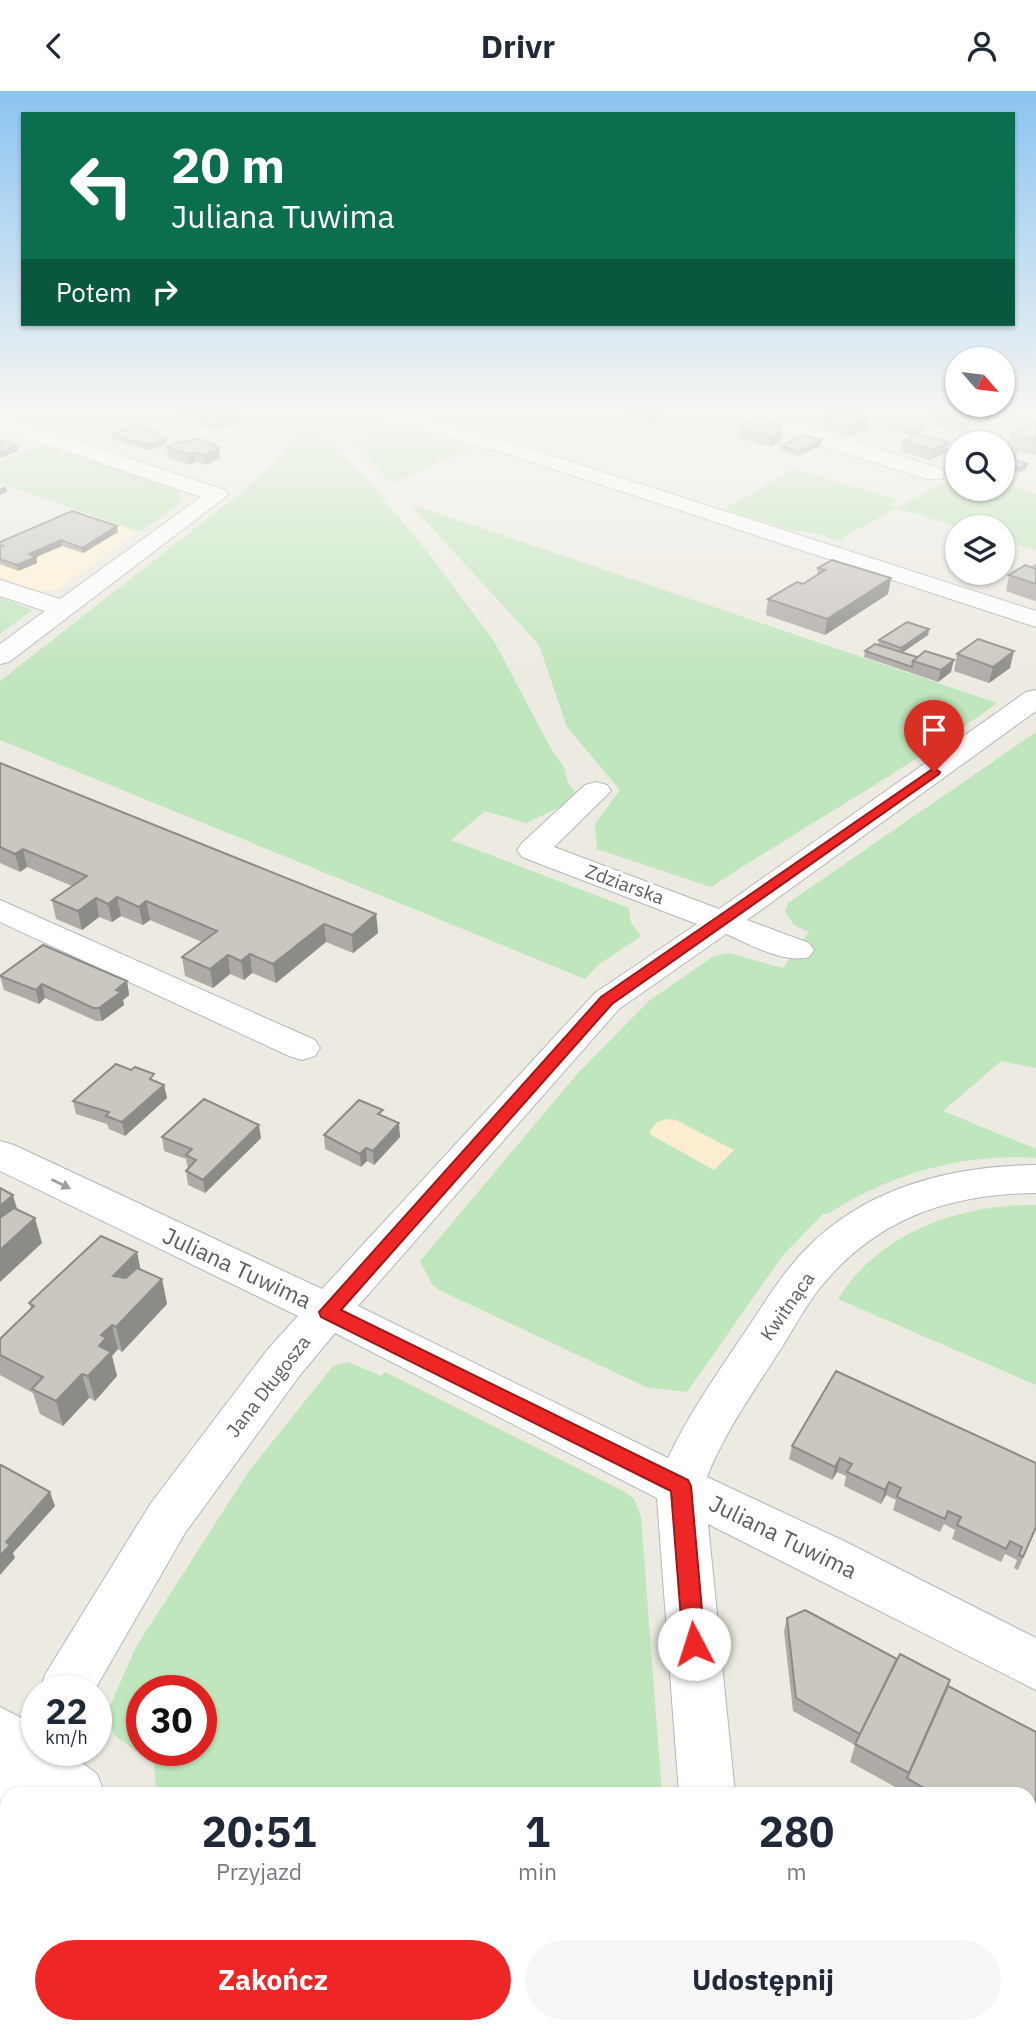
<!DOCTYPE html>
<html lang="pl">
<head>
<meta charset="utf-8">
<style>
	:root { --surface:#fff; --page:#f6f6f7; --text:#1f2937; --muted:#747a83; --accent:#ee2726 }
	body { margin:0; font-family:"IBM Plex Sans",sans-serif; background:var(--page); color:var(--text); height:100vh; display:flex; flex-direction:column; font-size:26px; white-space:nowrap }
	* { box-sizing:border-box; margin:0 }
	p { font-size:23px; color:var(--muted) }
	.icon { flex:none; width:38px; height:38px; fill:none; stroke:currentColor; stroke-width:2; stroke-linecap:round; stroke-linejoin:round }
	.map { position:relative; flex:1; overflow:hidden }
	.details { position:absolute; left:0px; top:1696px; width:1036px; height:247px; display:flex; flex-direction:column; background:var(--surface); border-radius:21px 21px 0 0; box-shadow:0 2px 5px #0004 }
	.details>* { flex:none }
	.hud { position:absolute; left:21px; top:21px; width:994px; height:214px; border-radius:0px; box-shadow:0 2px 5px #0004; background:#0b6e4f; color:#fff; overflow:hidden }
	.needle { width:46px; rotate:118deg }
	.buttons { position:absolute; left:945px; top:256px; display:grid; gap:14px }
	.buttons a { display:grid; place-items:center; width:70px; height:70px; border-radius:50%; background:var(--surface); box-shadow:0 2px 5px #0004; font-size:35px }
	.speed { position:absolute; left:21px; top:1584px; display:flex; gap:14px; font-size:35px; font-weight:700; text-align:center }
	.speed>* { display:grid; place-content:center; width:91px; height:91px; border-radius:50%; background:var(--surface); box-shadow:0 2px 5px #0004; line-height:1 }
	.speed small { font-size:18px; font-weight:400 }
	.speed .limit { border:10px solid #d22; background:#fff; color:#111 }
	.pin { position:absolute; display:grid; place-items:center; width:60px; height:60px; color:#fff; margin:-72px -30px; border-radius:50% 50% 50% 0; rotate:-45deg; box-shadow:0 0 7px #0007 }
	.pin .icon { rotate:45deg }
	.me { position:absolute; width:77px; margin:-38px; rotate:355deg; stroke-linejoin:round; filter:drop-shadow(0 0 5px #0008) }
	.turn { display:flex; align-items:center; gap:24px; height:147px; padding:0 35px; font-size:32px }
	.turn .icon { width:91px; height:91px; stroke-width:2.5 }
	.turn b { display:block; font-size:49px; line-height:60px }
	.then { display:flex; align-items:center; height:66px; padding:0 35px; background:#0003; gap:14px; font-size:26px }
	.eta { display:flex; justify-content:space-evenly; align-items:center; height:119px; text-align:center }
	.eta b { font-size:42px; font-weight:700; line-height:49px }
	.primary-button { display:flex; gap:14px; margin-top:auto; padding:14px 35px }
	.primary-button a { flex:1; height:80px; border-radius:42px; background:var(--accent); color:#fff; font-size:28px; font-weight:700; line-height:80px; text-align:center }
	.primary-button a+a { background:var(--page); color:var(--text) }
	header { display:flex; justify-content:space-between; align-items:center; height:91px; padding:0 35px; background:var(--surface); font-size:32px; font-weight:700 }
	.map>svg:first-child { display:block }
	.commercial { fill:#fff2d4 }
	.green { fill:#bfe6bc; fill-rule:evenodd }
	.sand { fill:#fbedce }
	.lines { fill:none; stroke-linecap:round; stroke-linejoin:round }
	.minor-casing { stroke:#b4b8bc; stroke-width:2 }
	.minor { fill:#fff; fill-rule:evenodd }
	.wall { fill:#aeaaa5 }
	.shaded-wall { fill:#8d8b86 }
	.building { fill:#cac6c0; stroke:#8d8b86; stroke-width:2 }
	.oneway { fill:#9c9ea1 }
	.route { fill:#ee2726; stroke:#9b1919; stroke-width:2 }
	.labels { text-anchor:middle; stroke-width:7; stroke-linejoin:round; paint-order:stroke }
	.street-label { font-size:19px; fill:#5a5e63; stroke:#fff }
	.near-street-label { font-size:23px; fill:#5a5e63; stroke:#fff }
</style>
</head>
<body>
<header><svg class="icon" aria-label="back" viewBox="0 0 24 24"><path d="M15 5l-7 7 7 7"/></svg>Drivr<svg class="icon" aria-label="person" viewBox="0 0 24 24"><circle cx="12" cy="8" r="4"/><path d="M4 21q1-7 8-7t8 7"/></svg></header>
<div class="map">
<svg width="1036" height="1941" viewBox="0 0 1036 1941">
	<rect width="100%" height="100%" fill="#edeae1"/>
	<polygon class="commercial" points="83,421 138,440 57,499 33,499 0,486 0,457"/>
	<g class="green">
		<polygon points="308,332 365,386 426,459 494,550 551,658 564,676 568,692 580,707 526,732 485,720 451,749 629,817 631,832 641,845 598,874 585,888 0,649 0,590 238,404 271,376"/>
		<polygon points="391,339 413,340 471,357 391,393 355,354 362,347 377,340 384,342"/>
		<polygon points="50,352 142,383 141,388 178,400 182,411 139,441 0,392 0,370"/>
		<polygon points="794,378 899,409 890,414 897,417 957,385 957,397 1003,397 1003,393 1036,403 1036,459 1003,449 1003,436 958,436 897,417 843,446 843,451 815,442 795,440 724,418"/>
		<path d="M410,413L997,612C906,679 806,734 711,796L597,758L595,733L620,699L567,636L539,554Z"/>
		<polygon points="0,506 32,519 0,543"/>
		<path d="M1036,641V977L1001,970L943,1020L1036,1058V1067C961,1062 890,1083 828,1123H823L783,1164L687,1301L646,1296L439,1199L432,1193L420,1170L578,982L650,909L714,865L729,862L783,877L809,841L794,834L785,821L788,812Z"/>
		<path d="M1036,1114V1294L838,1208C879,1141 961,1113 1036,1114Z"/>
		<path d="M348,1271L381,1285L385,1281L623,1400L634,1408L641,1426L662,1703H160L156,1700L154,1673L115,1645L106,1624L136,1556L249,1380L333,1275ZM142,1600H201V1659H142Z"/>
		<polygon points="7,1826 7,1923 0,1938 0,1835"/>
		<polygon points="529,1936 676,1936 677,1941 538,1941"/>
	</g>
	<polygon class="sand" points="668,1028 676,1029 734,1059 714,1079 651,1044 650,1040 657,1031"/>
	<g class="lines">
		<g class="minor-casing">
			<g id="minor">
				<polygon points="380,324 413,324 528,357 1036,520 1036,536 514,365 383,328"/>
				<polygon points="737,324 768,324 942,378 945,383 942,388 926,388 740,328"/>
				<polygon points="0,325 225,399 228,404 9,571 0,573 0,553 45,520 0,505 0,489 60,508 201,406 0,338"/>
				<path d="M1036,599V620L747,829L809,852L814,859L809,866C783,873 750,853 726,843L619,918L358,1215L668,1367C689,1323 716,1284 743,1244C764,1213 783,1180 810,1154C870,1095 954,1075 1036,1074V1102C946,1103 872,1129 816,1202C800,1224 788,1248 773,1270C749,1307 723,1345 707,1386L844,1450L1036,1547V1599L708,1433L735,1703H679L657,1407L335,1242L300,1284L185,1442L94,1600H39L46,1582L151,1412L268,1258L298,1225L0,1080V1050L14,1054L322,1198L595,902L697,833L522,766L517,759L522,752L585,694L596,691L607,694L611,700L554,756L719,818L1026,601Z"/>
				<polygon points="0,809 315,949 320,957 315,965 302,969 289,965 0,831"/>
				<polygon points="0,1616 27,1630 37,1626 37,1659 65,1659 97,1683 105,1703 7,1703 7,1729 0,1726"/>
				<polygon points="411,1936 480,1936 482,1941 413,1941"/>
				<rect x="697" y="1936" width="62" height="5"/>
			</g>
		</g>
		<use href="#minor" class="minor"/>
	</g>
	<g class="wall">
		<polygon points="169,324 238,324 239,331 218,339 188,333 188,329"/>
		<polygon points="618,324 665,324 665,329 653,334 623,327 623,325"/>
		<polygon points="929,324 992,324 991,328 975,335 969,334 968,338 960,342 928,333"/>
		<polygon points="824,326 869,327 868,337 850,345 822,336"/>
		<polygon points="1036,331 1036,364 1007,357 1010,343"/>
		<polygon points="887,332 924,340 913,345 887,337"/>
		<polygon points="782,333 781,350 770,356 737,347 738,337"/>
		<polygon points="112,344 158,345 167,353 150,359 112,349"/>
		<polygon points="902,350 948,351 946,362 929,369 901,360"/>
		<polygon points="215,353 220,367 205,374 196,371 189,374 168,367 167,356"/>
		<polygon points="821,354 799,365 781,360 781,355"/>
		<polygon points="1003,357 1015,369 1027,373 1026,378 1018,382 1003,377"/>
		<polygon points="118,441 83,462 62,455 36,466 37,472 18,480 0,473 0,451"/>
		<polygon points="1036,472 1036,509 1035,510 1006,500 1009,484 1031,476"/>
		<polygon points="818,477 891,487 888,503 825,544 766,524 768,508 803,493 817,484"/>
		<polygon points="929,538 928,544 902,562 951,581 938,591 864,566 865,560 878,554 879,549"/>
		<polygon points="957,563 1010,577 989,592 954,580"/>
		<polygon points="0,672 376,823 378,842 353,862 326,851 276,892 252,882 244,889 230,883 213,897 185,885 182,866 202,851 150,829 143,834 121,825 112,831 99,826 82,839 56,828 52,809 72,795 27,776 20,781 0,772"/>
		<polygon points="0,885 127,890 129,904 123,909 124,914 102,930 96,930 45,907 39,913 4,899"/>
		<polygon points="156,990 164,994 167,1007 125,1045 109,1038 107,1033 76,1023 73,1010"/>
		<polygon points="383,1025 400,1046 374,1074 367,1070 361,1076 325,1058 324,1044"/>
		<polygon points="162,1046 261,1047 205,1102 188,1094 186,1080 188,1078 186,1068 164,1060"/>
		<polygon points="137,1161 140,1178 162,1188 167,1213 122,1261 118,1258 112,1265 117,1285 95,1310 89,1307 63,1335 40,1323 33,1302 0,1284 0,1248 31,1218 29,1212"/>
		<polygon points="836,1280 1036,1437 1018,1479 1014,1477 1017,1469 1005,1463 1001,1471 952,1448 955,1439 944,1433 940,1441 895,1420 893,1419 896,1409 886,1404 881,1413 844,1395 846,1385 837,1381 832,1389 789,1368 792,1355"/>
		<polygon points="787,1527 948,1595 1029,1703 908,1703 850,1671 855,1654 793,1620 784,1540"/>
	</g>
	<g class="shaded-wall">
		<polygon points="229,324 238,324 239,331 218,339 216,329"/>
		<polygon points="665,324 665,329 653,334 653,329"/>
		<polygon points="971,324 968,338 960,342 962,332 964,327"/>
		<polygon points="979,324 992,324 991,328 975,335 977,325"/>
		<polygon points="869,327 868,337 850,345 851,335"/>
		<polygon points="782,333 781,350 770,356 772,338"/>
		<polygon points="925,335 924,340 913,345 913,340"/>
		<polygon points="166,348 167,353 150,359 149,354"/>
		<polygon points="821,349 821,354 799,365 799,360"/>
		<polygon points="948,351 946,362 929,369 931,359"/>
		<polygon points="215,353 216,358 219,357 220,367 205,374 203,364 210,354"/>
		<polygon points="17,355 18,360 0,367 0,361"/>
		<polygon points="195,361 196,371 189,374 188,363"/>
		<polygon points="1017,361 1015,372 1004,372 1003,377 1003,368"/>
		<polygon points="1027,373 1026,378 1018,382 1019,377"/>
		<polygon points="6,395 7,401 0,404 0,398"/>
		<polygon points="117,435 118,441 83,462 82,457"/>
		<polygon points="61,449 62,455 36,466 37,472 18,480 17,474 29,463"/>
		<polygon points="891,487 888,503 825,544 827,528"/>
		<polygon points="929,538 928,544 900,563 901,557"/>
		<polygon points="1014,560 1010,577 989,592 993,576"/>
		<polygon points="954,569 951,581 938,591 941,579"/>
		<polygon points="23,758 27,776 20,781 15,763"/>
		<polygon points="117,806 121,825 112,831 108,813"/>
		<polygon points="96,807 99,826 82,839 78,820"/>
		<polygon points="146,810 150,829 143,834 139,816"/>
		<polygon points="376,823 378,842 353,862 352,844"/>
		<polygon points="324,833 326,851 276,892 273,873"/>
		<polygon points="250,863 252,882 244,889 241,870"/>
		<polygon points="228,864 230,883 213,897 210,878"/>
		<polygon points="127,890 129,904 123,909 124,914 102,930 99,917 116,899"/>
		<polygon points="42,893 45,907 39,913 36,899"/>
		<polygon points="164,994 167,1007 125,1045 122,1031"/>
		<polygon points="399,1032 400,1046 374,1074 373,1060"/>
		<polygon points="259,1034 261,1047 205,1102 203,1089"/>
		<polygon points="366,1057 367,1070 361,1076 360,1063"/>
		<polygon points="13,1104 20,1128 0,1146 0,1115"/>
		<polygon points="35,1127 42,1152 0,1191 0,1159"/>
		<polygon points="137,1161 142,1186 119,1210 113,1185"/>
		<polygon points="162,1188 167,1213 122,1261 116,1236"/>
		<polygon points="112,1234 118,1258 112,1265 117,1285 95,1310 88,1285 99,1255 101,1244"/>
		<polygon points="82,1283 89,1307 63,1335 56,1310"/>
		<polygon points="840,1367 837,1381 832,1389 835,1376"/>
		<polygon points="889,1391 886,1404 881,1413 885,1399"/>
		<polygon points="50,1401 55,1415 13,1462 15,1467 0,1484 0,1465 6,1451"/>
	</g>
	<g class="building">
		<polygon points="193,324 229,324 216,329"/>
		<polygon points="631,324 665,324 653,329"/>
		<polygon points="828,324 857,324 869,327 851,335 824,326"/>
		<polygon points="934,324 970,324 964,327 970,328 962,332"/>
		<polygon points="899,327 925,335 913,340 887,332"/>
		<polygon points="756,328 782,333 772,338 782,340 771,346 738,337"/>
		<polygon points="1035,331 1036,331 1036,349 1010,343"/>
		<polygon points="136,334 158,341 152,343 166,348 149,354 112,344"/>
		<polygon points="917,343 948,351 931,359 902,350"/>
		<polygon points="803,344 821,349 799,360 781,355"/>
		<polygon points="199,348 215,353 210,354 219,357 203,364 195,361 188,363 167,356 175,352"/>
		<polygon points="0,349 17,355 0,361"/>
		<polygon points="1003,357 1017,361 1003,368"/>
		<polygon points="1012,368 1027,373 1019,377 1004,372"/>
		<polygon points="72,420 117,435 82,457 61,449 29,463 36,466 17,474 0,468 0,456 3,455 0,454 0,451"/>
		<polygon points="832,469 891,487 827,528 768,508 797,491 803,493 825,479 818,477"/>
		<polygon points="1025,474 1036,478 1036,493 1009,484"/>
		<polygon points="907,531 929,538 901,557 879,549"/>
		<polygon points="978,548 1014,560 993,576 957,563"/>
		<polygon points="875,553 917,566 913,570 912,576 865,560"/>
		<polygon points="925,560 954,569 941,579 913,570"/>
		<polygon points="0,672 376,823 352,844 324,833 273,873 250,863 241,870 228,864 210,878 182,866 217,840 146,810 139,816 117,806 108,813 96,807 78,820 52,809 87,785 23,758 15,763 0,756"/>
		<polygon points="43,854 127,890 116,899 121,901 99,917 93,917 42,893 36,899 0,885"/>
		<polygon points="116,973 131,979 135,976 154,983 150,988 164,994 122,1031 106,1025 109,1021 73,1010"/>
		<polygon points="204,1008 259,1034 203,1089 186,1080 196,1069 186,1064 192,1058 162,1046"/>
		<polygon points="359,1009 383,1019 378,1023 399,1032 373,1060 366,1057 360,1063 324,1044"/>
		<polygon points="0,1097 13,1104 0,1115"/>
		<polygon points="14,1117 35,1127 0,1159 0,1127"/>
		<polygon points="101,1145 137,1161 113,1185 126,1187 137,1177 162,1188 116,1236 112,1234 101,1244 106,1247 99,1255 111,1261 88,1285 82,1283 56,1310 32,1298 43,1286 0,1264 0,1248 34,1215 29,1212"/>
		<polygon points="836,1280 1036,1372 1036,1436 1023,1466 1019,1464 1022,1456 1010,1450 1006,1458 957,1434 961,1426 948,1420 945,1428 899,1407 897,1405 901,1397 889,1391 885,1399 847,1381 852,1373 840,1367 835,1376 792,1355"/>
		<polygon points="1,1374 50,1401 6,1451 10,1454 0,1465 0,1376"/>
		<polygon points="805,1519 897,1568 860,1643 796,1607 787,1527"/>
		<polygon points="900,1563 950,1589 909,1682 855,1653"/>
		<polygon points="948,1595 1036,1641 1036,1707 1029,1725 1029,1703 934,1703 907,1687"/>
		<polygon points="944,1936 971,1936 981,1941 942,1941"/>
	</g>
	<defs><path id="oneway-solid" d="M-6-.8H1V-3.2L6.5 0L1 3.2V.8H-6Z" transform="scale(1.75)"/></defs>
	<use class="oneway" href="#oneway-solid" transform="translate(61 1093) rotate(26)"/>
	<linearGradient id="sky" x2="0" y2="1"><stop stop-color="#8bc4f1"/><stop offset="0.54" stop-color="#f7f6f2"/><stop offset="1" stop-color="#f7f6f2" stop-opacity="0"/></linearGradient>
	<rect width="1036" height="596" fill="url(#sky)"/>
	<polygon class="route" points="934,677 940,681 939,683 612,913 341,1219 688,1389 691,1395 705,1553 702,1560 694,1563 686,1560 683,1553 671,1400 321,1226 319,1221 601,906"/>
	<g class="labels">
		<g class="street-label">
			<text transform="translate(625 793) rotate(20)" y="7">Zdziarska</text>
			<text transform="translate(787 1215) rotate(-55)" y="7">Kwitnąca</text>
			<text transform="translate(268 1295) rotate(-52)" y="7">Jana Długosza</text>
		</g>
		<g class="near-street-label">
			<text transform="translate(237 1177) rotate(25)" y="8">Juliana Tuwima</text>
			<text transform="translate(783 1446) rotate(26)" y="8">Juliana Tuwima</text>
		</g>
	</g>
</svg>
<div class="buttons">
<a><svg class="needle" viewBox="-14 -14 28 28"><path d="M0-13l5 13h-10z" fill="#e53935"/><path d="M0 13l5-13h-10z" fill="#747a83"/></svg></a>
<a><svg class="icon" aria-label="search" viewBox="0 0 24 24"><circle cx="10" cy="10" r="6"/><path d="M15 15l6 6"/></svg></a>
<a><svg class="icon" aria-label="layers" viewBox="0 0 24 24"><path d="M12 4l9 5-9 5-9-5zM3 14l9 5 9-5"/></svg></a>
</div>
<div class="speed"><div>22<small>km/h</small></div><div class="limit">30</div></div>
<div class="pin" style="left:934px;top:681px;background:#d93025"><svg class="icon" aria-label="arrive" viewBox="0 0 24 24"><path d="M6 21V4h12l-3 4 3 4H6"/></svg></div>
<svg class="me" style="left:694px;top:1553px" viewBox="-20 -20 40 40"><circle r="19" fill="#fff"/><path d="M0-13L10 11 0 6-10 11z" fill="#ee2726"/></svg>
<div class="hud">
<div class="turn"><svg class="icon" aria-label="left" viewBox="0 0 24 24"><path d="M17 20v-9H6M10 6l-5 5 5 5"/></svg><div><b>20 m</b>Juliana Tuwima</div></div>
<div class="then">Potem<svg class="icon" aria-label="right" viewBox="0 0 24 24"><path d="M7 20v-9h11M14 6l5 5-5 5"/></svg></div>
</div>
<section class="details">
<div class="eta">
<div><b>20:51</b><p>Przyjazd</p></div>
<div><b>1</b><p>min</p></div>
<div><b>280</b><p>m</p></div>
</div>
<div class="primary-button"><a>Zakończ</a><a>Udostępnij</a></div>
</section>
</div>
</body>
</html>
